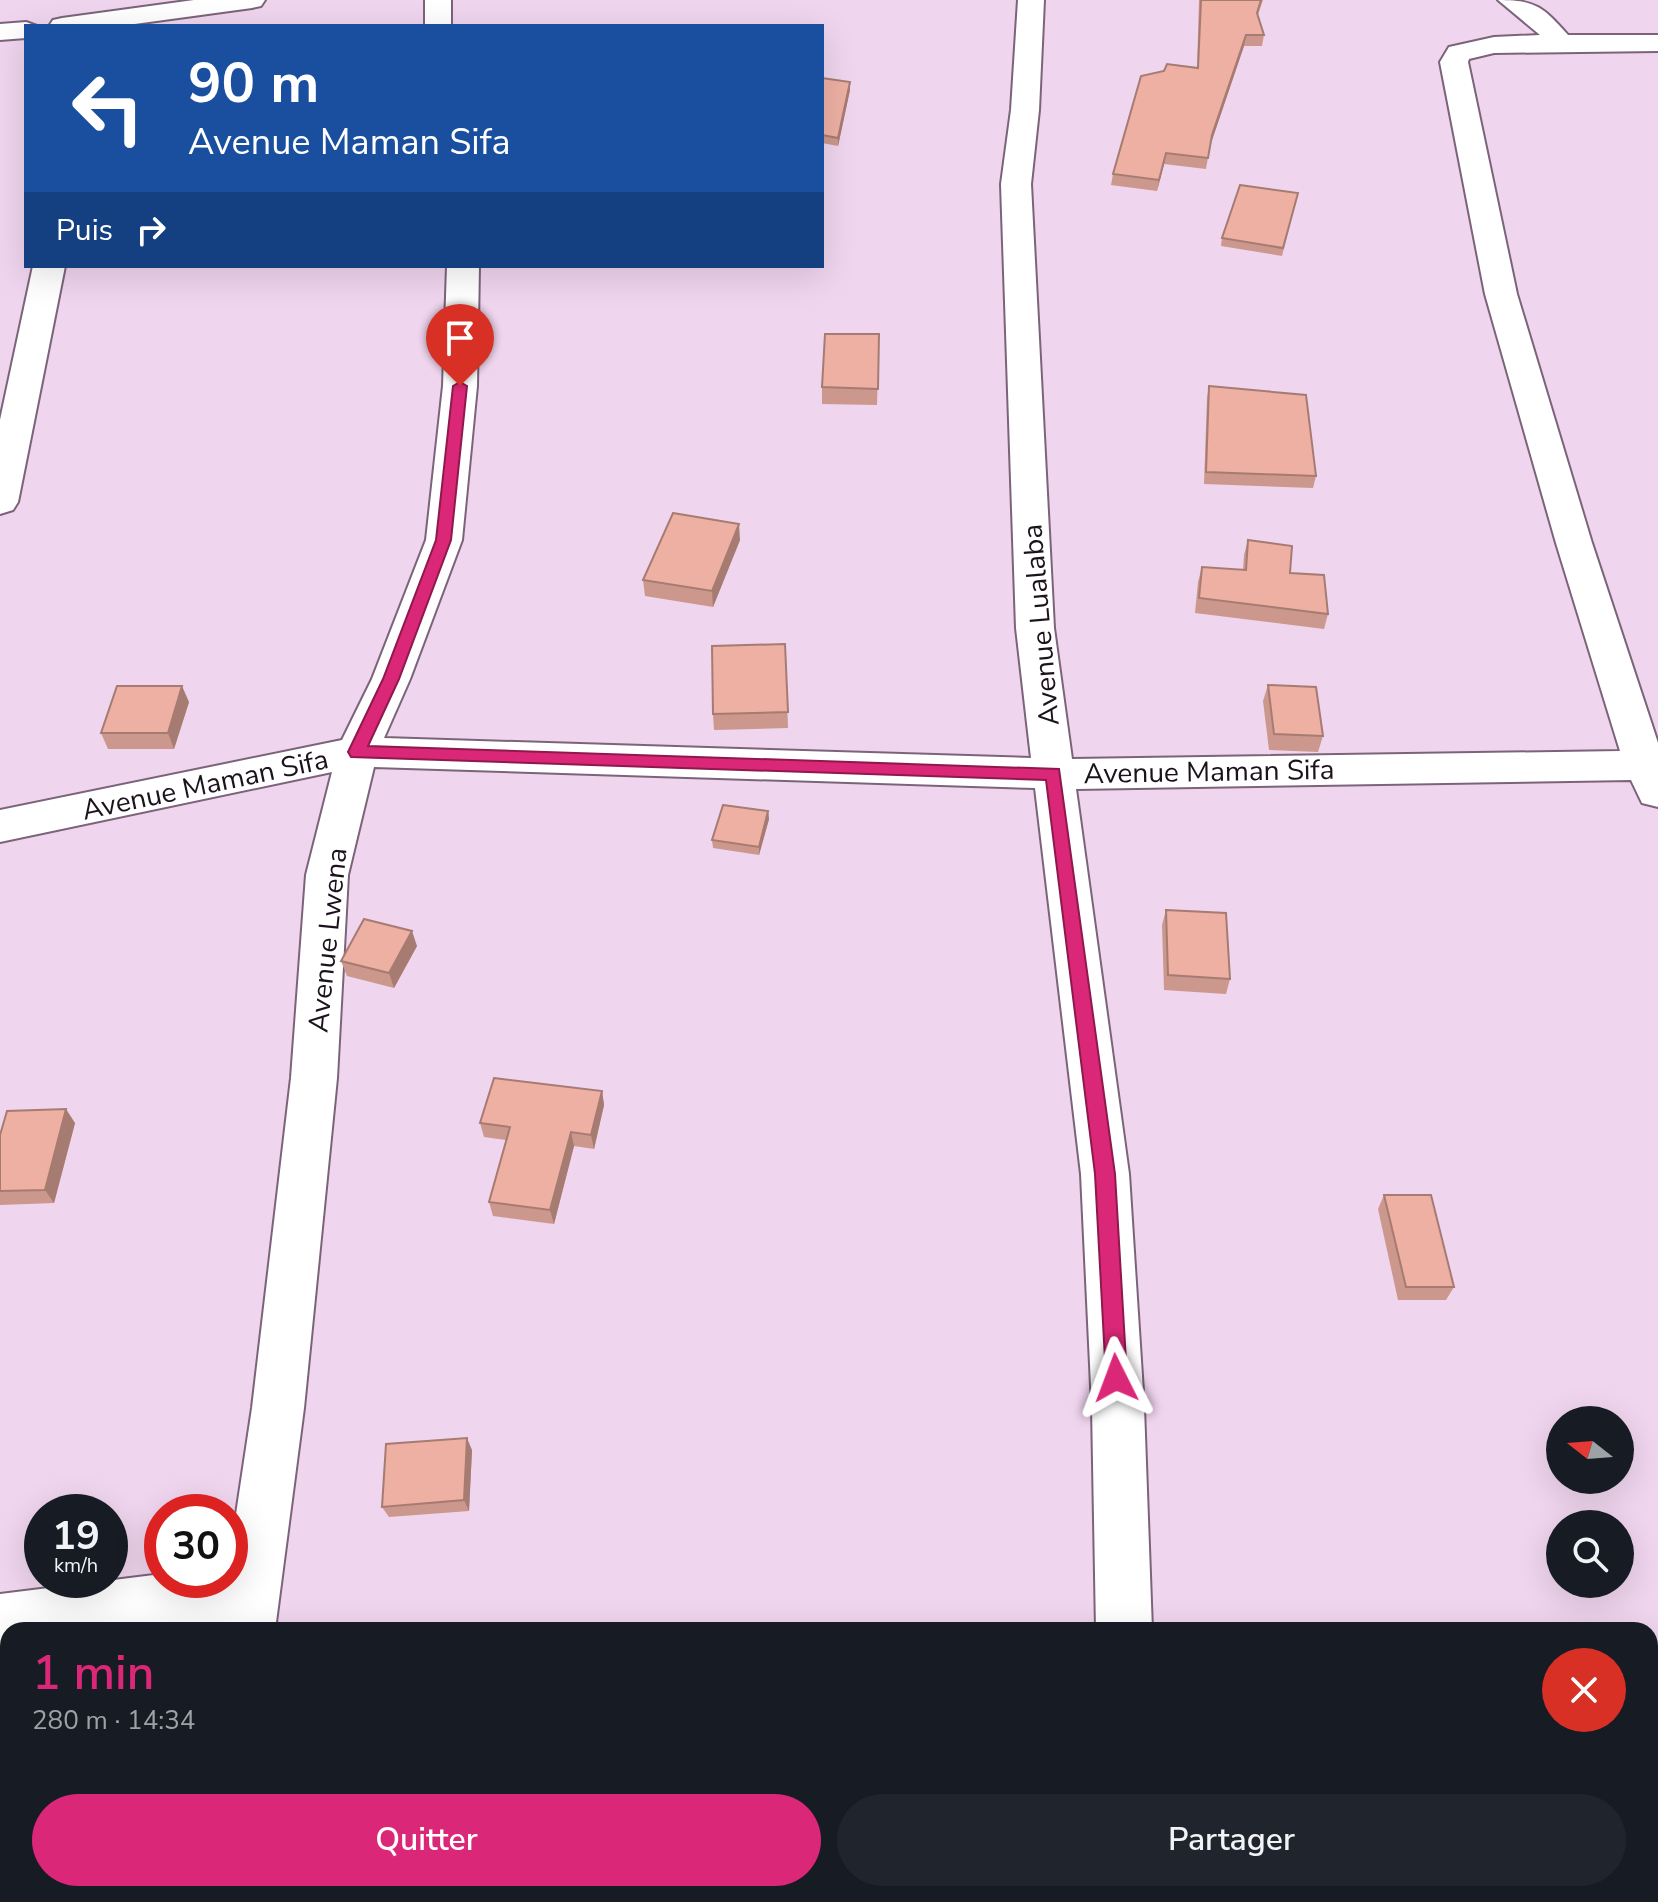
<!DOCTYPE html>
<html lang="fr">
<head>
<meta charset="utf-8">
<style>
	:root { --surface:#171b24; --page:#20242c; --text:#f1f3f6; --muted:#9ea1a6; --accent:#db2777 }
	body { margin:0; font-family:"Nunito Sans",sans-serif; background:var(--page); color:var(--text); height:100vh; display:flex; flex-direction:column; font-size:30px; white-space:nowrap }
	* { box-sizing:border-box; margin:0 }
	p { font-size:26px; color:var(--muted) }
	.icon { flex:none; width:44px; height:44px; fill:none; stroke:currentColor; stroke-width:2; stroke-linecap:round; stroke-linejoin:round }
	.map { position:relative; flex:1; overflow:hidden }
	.panel { position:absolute; left:0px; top:1622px; width:1658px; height:280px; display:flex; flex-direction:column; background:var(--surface); border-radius:24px 24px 0 0; box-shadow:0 8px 32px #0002 }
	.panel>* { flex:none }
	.hud { position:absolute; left:24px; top:24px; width:800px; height:244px; border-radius:0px; box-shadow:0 8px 32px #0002; background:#1a4fa0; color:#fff; overflow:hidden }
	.needle { width:52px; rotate:287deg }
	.buttons { position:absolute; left:1546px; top:1406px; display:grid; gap:16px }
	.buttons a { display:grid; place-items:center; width:88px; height:88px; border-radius:50%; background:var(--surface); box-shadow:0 8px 32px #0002; font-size:40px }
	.speed { position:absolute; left:24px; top:1494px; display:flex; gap:16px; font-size:40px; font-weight:700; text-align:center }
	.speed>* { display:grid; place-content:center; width:104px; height:104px; border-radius:50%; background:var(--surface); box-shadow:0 8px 32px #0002; line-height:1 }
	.speed small { font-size:20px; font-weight:400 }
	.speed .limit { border:12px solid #d22; background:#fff; color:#111 }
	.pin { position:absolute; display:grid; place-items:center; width:68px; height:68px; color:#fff; margin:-82px -34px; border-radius:50% 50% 50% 0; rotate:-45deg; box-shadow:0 0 8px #0007 }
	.pin .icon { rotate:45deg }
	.me { position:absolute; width:88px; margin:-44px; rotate:357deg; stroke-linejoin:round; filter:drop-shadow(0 0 6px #0008) }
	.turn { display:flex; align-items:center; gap:28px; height:168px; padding:0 32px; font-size:36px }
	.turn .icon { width:104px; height:104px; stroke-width:2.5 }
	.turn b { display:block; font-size:56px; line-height:68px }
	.then { display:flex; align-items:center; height:76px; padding:0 32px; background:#0003; gap:16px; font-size:30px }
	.round { display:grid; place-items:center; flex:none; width:84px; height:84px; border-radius:42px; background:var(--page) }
	.summary { display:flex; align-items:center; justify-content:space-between; height:136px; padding:0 32px }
	h1 { font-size:48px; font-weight:600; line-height:60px; color:var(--accent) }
	.action { display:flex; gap:16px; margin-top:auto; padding:16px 32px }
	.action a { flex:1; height:92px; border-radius:48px; background:var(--accent); color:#fff; font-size:32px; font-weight:600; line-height:92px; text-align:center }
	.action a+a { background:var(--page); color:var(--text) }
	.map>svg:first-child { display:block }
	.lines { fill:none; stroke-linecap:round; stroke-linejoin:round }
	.minor-casing { stroke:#7b647a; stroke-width:4 }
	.minor { fill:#fff; fill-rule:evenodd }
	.wall { fill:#cc978c }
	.shaded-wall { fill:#a67b72 }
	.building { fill:#edb0a3; stroke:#a67b72; stroke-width:2 }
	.route { fill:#db2777; stroke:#8e194d; stroke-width:2 }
	.labels { text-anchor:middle; stroke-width:6; stroke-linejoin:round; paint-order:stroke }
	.street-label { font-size:28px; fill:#1b121b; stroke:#fff }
</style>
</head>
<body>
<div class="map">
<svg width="1658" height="1902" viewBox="0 0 1658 1902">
	<rect width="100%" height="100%" fill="#efd5ee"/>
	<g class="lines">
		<g class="minor-casing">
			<g id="minor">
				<polygon points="194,0 265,0 261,6 252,8 120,26 49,26 53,20 62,18"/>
				<rect x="425" y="0" width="26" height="26"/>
				<path d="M1018,0H1044L1039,110L1031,184L1054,628L1072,759L1620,751L1556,543L1485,294L1440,62L1449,47L1494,37L1540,35L1498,0C1536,0 1543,7 1568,35H1658V51L1494,53L1469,59L1468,62L1517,294L1592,543L1658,743V807L1642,803L1631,780L1076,789L1129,1174L1144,1407L1152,1630H1096L1092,1407L1081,1174L1035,788L374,767L348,875L337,1078L304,1408L275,1630H219L220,1623L163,1630H8V1649L0,1650V1594L162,1574V1580H230V1554L252,1408L291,1078L306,875L332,772L0,842V810L342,740L372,679L426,540L443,386L447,266H479L477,386L462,540L410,679L384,738L1031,758L1016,628L1001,184L1011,110Z"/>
				<polygon points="26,22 37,26 26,26 26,38 0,40 0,24"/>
				<polygon points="33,266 65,266 18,502 13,510 0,514 0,420"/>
				<rect x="1650" y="1767" width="8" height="60"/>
				<polygon points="188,1894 250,1894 248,1902 186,1902"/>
				<rect x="1104" y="1894" width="62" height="8"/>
			</g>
		</g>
		<use href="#minor" class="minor"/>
	</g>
	<g class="wall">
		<polygon points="1199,0 1263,0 1258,15 1264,35 1262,46 1244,46 1210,146 1206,169 1164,164 1157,191 1111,185 1113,174 1197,68"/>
		<polygon points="822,78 850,90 838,146 822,143"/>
		<polygon points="1298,193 1282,256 1221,246 1222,238"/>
		<polygon points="879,334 877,405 822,404 822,387"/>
		<polygon points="1209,386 1316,476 1313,488 1204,484 1207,398"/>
		<polygon points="740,540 713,607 645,596 643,580"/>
		<polygon points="1248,540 1290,573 1328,614 1324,629 1195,613 1198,582 1202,567 1243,570 1244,555"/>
		<polygon points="785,644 788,728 714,730 713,714"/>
		<polygon points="1268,685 1323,736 1318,752 1269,750 1263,701"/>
		<polygon points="189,702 174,749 108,749 101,733"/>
		<polygon points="768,811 769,819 759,855 713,848 712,840"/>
		<polygon points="1166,910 1230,979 1226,994 1164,990 1162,925"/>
		<polygon points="417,946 394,988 347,976 341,961"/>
		<polygon points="602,1091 604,1105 594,1149 574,1146 554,1224 493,1216 489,1202 506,1140 484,1137 480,1123"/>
		<polygon points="75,1123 54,1203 0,1205 0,1135"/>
		<polygon points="1384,1195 1454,1287 1446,1300 1398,1300 1378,1209"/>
		<polygon points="472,1450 469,1511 389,1517 382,1507"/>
	</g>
	<g class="shaded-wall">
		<polygon points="1246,35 1244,46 1210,146 1212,135"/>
		<polygon points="850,82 850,90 838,146 838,138"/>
		<polygon points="1166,153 1164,164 1157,191 1159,180"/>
		<polygon points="739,524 740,540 713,607 712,591"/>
		<polygon points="182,686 189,702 174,749 168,733"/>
		<polygon points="768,811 769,819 759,855 759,847"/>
		<polygon points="412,931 417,946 394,988 389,973"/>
		<polygon points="602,1091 604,1105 594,1149 591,1135"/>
		<polygon points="66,1109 75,1123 54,1203 45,1190"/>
		<polygon points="571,1132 574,1146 554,1224 550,1210"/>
		<polygon points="467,1438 472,1450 469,1511 464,1500"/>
	</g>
	<g class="building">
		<polygon points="1201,0 1261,0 1257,13 1264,35 1246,35 1212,135 1208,158 1166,153 1159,180 1113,174 1141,76 1164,71 1167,64 1198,68"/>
		<polygon points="822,78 850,82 838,138 822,135"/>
		<polygon points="1240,185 1298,193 1283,248 1222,238"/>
		<polygon points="825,334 879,334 878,389 822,387"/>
		<polygon points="1209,386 1306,395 1316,476 1206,472"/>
		<polygon points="673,513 739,524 712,591 643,580"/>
		<polygon points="1248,540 1292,546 1290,573 1324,575 1328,614 1199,598 1202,567 1246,570"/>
		<polygon points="785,644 788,712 713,714 712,646"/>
		<polygon points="1268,685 1316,687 1323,736 1274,734"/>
		<polygon points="117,686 182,686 168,733 101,733"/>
		<polygon points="723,805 768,811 759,847 712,840"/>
		<polygon points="1166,910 1226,913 1230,979 1168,975"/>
		<polygon points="364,919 412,931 389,973 341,961"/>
		<polygon points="494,1078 602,1091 591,1135 571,1132 550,1210 489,1202 510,1127 480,1123"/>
		<polygon points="66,1109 45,1190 0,1191 0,1135 7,1111"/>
		<polygon points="1384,1195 1431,1195 1454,1287 1406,1287"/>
		<polygon points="467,1438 464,1500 382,1507 386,1444"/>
	</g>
	<polygon class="route" points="460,382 467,386 451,540 399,679 368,746 1059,769 1115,1174 1127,1378 1124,1385 1116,1388 1109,1385 1106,1378 1095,1174 1046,780 351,757 348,752 383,679 436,540 453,386"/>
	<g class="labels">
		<g class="street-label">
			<text transform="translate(1040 625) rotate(-95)" y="10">Avenue Lualaba</text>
			<text transform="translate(1209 771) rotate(-1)" y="10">Avenue Maman Sifa</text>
			<text transform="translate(205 784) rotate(-12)" y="10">Avenue Maman Sifa</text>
			<text transform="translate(327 940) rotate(-84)" y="10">Avenue Lwena</text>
		</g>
	</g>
</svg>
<div class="buttons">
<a><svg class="needle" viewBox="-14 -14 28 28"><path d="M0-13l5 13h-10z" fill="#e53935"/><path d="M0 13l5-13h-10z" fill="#9ea1a6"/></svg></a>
<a><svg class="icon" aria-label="search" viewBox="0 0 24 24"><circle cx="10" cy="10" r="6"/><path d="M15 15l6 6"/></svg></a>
</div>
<div class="speed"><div>19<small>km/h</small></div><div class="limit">30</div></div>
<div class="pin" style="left:460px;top:386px;background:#d93025"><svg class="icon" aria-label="arrive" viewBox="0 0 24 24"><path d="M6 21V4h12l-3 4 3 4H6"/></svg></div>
<svg class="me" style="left:1116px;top:1378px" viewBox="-20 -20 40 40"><path d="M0-17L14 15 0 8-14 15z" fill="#db2777" stroke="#fff" stroke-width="4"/></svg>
<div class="hud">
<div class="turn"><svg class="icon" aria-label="left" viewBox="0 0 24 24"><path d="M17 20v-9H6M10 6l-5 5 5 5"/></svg><div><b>90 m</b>Avenue Maman Sifa</div></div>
<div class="then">Puis<svg class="icon" aria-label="right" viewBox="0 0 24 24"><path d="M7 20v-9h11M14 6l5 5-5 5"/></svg></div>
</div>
<section class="panel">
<div class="summary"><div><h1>1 min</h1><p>280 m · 14:34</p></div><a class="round" style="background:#d93025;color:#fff"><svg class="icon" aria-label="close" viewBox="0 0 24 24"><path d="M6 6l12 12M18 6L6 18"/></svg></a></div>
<div class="action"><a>Quitter</a><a>Partager</a></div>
</section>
</div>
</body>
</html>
